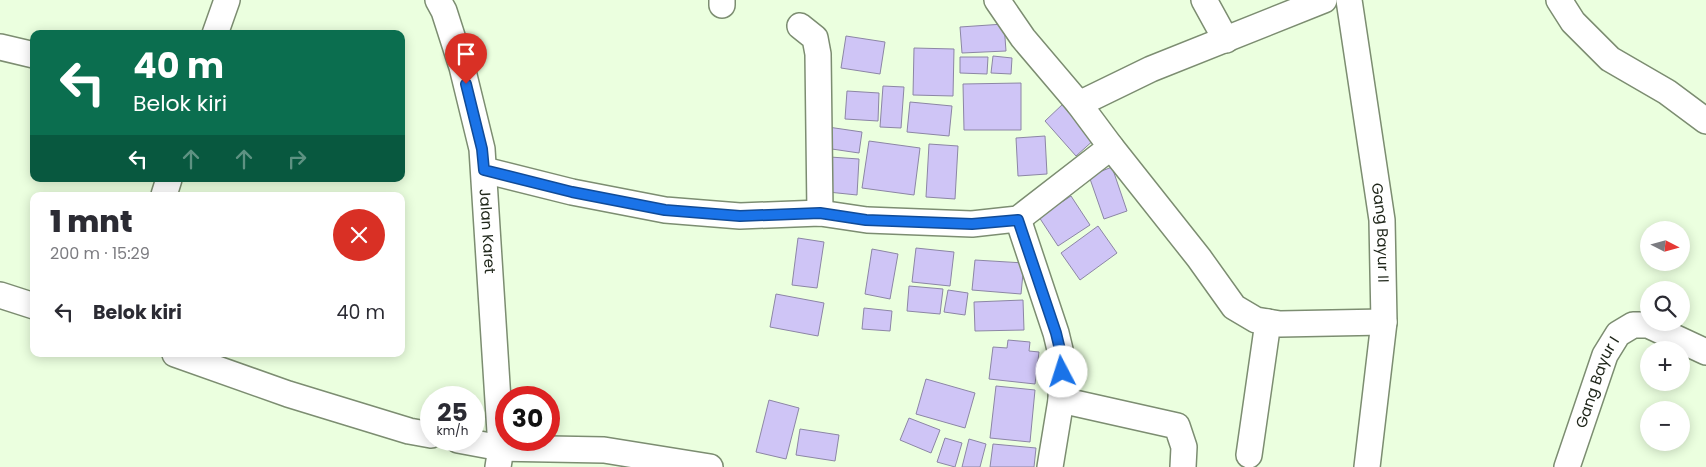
<!DOCTYPE html>
<html lang="id">
<head>
<meta charset="utf-8">
<style>
	:root { --surface:#fff; --page:#f7f7f7; --text:#2b2b33; --muted:#7c7c81 }
	body { margin:0; font-family:Poppins,sans-serif; background:var(--page); color:var(--text); height:100vh; display:flex; flex-direction:column; font-size:19px; white-space:nowrap }
	* { box-sizing:border-box; margin:0 }
	p { font-size:16px; color:var(--muted) }
	.icon { flex:none; width:28px; height:28px; fill:none; stroke:currentColor; stroke-width:2; stroke-linecap:round; stroke-linejoin:round }
	.map { position:relative; flex:1; overflow:hidden }
	.panel { position:absolute; left:30px; top:192px; width:375px; height:165px; display:flex; flex-direction:column; background:var(--surface); border-radius:10px; box-shadow:0 2px 12px #0003 }
	.panel>* { flex:none }
	.guide { position:absolute; left:30px; top:30px; width:375px; height:152px; border-radius:10px; box-shadow:0 2px 12px #0003; background:#0b6e4f; color:#fff; overflow:hidden }
	.needle { width:32px; rotate:96deg }
	.buttons { position:absolute; left:1640px; top:221px; display:grid; gap:10px }
	.buttons a { display:grid; place-items:center; width:50px; height:50px; border-radius:50%; background:var(--surface); box-shadow:0 2px 12px #0003; font-size:25px }
	.speed { position:absolute; left:420px; top:386px; display:flex; gap:10px; font-size:25px; font-weight:700; text-align:center }
	.speed>* { display:grid; place-content:center; width:65px; height:65px; border-radius:50%; background:var(--surface); box-shadow:0 2px 12px #0003; line-height:1 }
	.speed small { font-size:12px; font-weight:400 }
	.speed .limit { border:8px solid #d22; background:#fff; color:#111 }
	.pin { position:absolute; display:grid; place-items:center; width:42px; height:42px; color:#fff; margin:-51px -21px; border-radius:50% 50% 50% 0; rotate:-45deg; box-shadow:0 0 5px #0007 }
	.pin .icon { rotate:45deg }
	.me { position:absolute; width:55px; margin:-28px; rotate:355deg; stroke-linejoin:round; filter:drop-shadow(0 0 4px #0008) }
	.turn { display:flex; align-items:center; gap:18px; height:105px; padding:0 20px; font-size:22px }
	.turn .icon { width:65px; height:65px; stroke-width:2.5 }
	.turn b { display:block; font-size:35px; line-height:42px }
	.lanes { display:flex; align-items:center; height:48px; padding:0 20px; background:#0003; justify-content:center; gap:25px; direction:ltr }
	.lanes .off { opacity:.35 }
	.round { display:grid; place-items:center; flex:none; width:52px; height:52px; border-radius:26px; background:var(--page) }
	.head { display:flex; align-items:center; justify-content:space-between; height:85px; padding:0 20px }
	h1 { font-size:30px; font-weight:800; line-height:38px }
	ul { padding:0; list-style:none }
	li { display:flex; align-items:center; gap:15px; height:70px; padding:0 20px }
	li div { flex:1 }
	li b { display:block; font-size:19px }
	li em { font-style:normal }
	.map>svg:first-child { display:block }
	.building { fill:#cfc5f6; stroke:#8c86a5 }
	.lines { fill:none; stroke-linecap:round; stroke-linejoin:round }
	.street-casing { stroke:#7c8d71; stroke-width:28 }
	.street { stroke:#fff; stroke-width:25 }
	.route-casing { stroke:#114b97; stroke-width:12 }
	.route { stroke:#1a73e8; stroke-width:9 }
	.labels { text-anchor:middle; stroke-width:5; stroke-linejoin:round; paint-order:stroke }
	.street-label { font-size:15px; fill:#20271b; stroke:#ebffdf }
</style>
</head>
<body>
<div class="map">
<svg width="1706" height="467" viewBox="0 0 1706 467">
	<rect width="100%" height="100%" fill="#ebffdf"/>
	<g class="building">
		<polygon points="1004,24 1006,51 962,53 960,27"/>
		<polygon points="846,36 885,42 880,74 841,68"/>
		<polygon points="914,48 954,49 953,96 913,95"/>
		<polygon points="993,56 1012,58 1011,74 991,73"/>
		<polygon points="960,57 988,57 987,74 960,73"/>
		<polygon points="1021,83 1021,130 964,130 963,84"/>
		<polygon points="883,86 904,87 901,128 880,127"/>
		<polygon points="847,91 879,93 878,121 845,119"/>
		<polygon points="910,102 952,106 949,136 907,132"/>
		<polygon points="1064,103 1096,138 1076,156 1045,121"/>
		<polygon points="828,127 862,132 859,153 825,148"/>
		<polygon points="1045,136 1047,174 1018,176 1016,138"/>
		<polygon points="869,141 920,148 914,195 862,188"/>
		<polygon points="929,144 958,146 955,199 926,197"/>
		<polygon points="830,157 859,159 857,195 828,192"/>
		<polygon points="1112,167 1127,211 1104,219 1089,176"/>
		<polygon points="1071,196 1090,225 1058,246 1039,217"/>
		<polygon points="1098,226 1117,253 1080,280 1061,253"/>
		<polygon points="798,238 824,242 817,288 792,285"/>
		<polygon points="916,248 954,252 950,286 912,282"/>
		<polygon points="872,249 898,254 890,299 865,294"/>
		<polygon points="975,260 1024,263 1021,294 972,290"/>
		<polygon points="909,286 943,289 940,314 907,311"/>
		<polygon points="948,290 968,293 965,315 944,312"/>
		<polygon points="776,294 824,303 818,336 770,327"/>
		<polygon points="1023,300 1024,330 975,331 974,302"/>
		<polygon points="864,308 892,311 890,331 862,329"/>
		<polygon points="1008,340 1030,342 1029,351 1039,352 1035,384 989,379 993,347 1007,348"/>
		<polygon points="926,379 975,393 965,428 916,414"/>
		<polygon points="996,386 1035,390 1030,442 990,438"/>
		<polygon points="769,400 799,408 786,459 756,452"/>
		<polygon points="909,418 940,430 931,453 900,440"/>
		<polygon points="800,429 839,435 835,461 796,455"/>
		<polygon points="945,438 962,443 955,467 937,462"/>
		<polygon points="969,439 986,444 980,467 962,467"/>
		<polygon points="993,444 1036,448 1034,467 990,467"/>
	</g>
	<g class="lines">
		<g class="street-casing">
			<g id="street">
				<path id="s1" d="M438,0L444,11L462,67L482,149L501,448L498,467"/>
				<polyline points="997,0 1023,38 1079,104 1151,69 1324,0"/>
				<polyline points="1204,0 1226,40"/>
				<path id="s2" d="M1349,0L1382,220L1384,322L1367,467"/>
				<polyline points="1559,0 1573,22 1610,59 1667,92 1706,121"/>
				<polyline points="722,5 722,0"/>
				<polyline points="800,26 815,38 818,54 820,213"/>
				<polyline points="215,34 227,0"/>
				<polyline points="0,47 34,55"/>
				<polyline points="1079,104 1111,147 1199,258 1234,307 1256,320 1280,324 1384,322"/>
				<polyline points="484,170 572,192 665,210 740,216 820,213 867,220 972,224 1018,219 1111,147"/>
				<polyline points="164,195 169,179"/>
				<polyline points="1018,219 1056,333 1062,358 1061,400 1050,467"/>
				<polyline points="0,295 34,306"/>
				<polyline points="175,354 288,394 409,431 431,435"/>
				<polyline points="1061,400 1177,426 1184,447 1183,467"/>
				<polyline points="458,440 501,448 604,450 710,467"/>
				<polyline points="1249,455 1268,322"/>
				<path id="s3" d="M1567,467L1605,355L1618,334L1633,325H1648L1706,352"/>
			</g>
		</g>
		<use href="#street" class="street"/>
	</g>
	<g class="lines">
		<g class="route-casing">
			<polyline id="route" points="466,84 482,149 484,170 572,192 665,210 740,216 820,213 866,220 972,224 1018,220 1056,333 1062,358 1062,372"/>
		</g>
		<use href="#route" class="route"/>
	</g>
	<g class="labels">
		<g class="street-label">
			<text dy="5" stroke="none"><textPath href="#s1" startOffset="238">Jalan Karet</textPath></text>
			<text dy="5" stroke="none"><textPath href="#s2" startOffset="235">Gang Bayur II</textPath></text>
			<text dy="5" stroke="none"><textPath href="#s3" startOffset="90">Gang Bayur I</textPath></text>
		</g>
	</g>
</svg>
<div class="buttons">
<a><svg class="needle" viewBox="-14 -14 28 28"><path d="M0-13l5 13h-10z" fill="#e53935"/><path d="M0 13l5-13h-10z" fill="#7c7c81"/></svg></a>
<a><svg class="icon" aria-label="search" viewBox="0 0 24 24"><circle cx="10" cy="10" r="6"/><path d="M15 15l6 6"/></svg></a>
<a>+</a>
<a>−</a>
</div>
<div class="speed"><div>25<small>km/h</small></div><div class="limit">30</div></div>
<div class="pin" style="left:466px;top:84px;background:#d93025"><svg class="icon" aria-label="arrive" viewBox="0 0 24 24"><path d="M6 21V4h12l-3 4 3 4H6"/></svg></div>
<svg class="me" style="left:1062px;top:372px" viewBox="-20 -20 40 40"><circle r="19" fill="#fff"/><path d="M0-13L10 11 0 6-10 11z" fill="#1a73e8"/></svg>
<div class="guide">
<div class="turn"><svg class="icon" aria-label="left" viewBox="0 0 24 24"><path d="M17 20v-9H6M10 6l-5 5 5 5"/></svg><div><b>40 m</b>Belok kiri</div></div>
<div class="lanes"><svg class="icon" aria-label="left" viewBox="0 0 24 24"><path d="M17 20v-9H6M10 6l-5 5 5 5"/></svg><svg class="icon off" aria-label="ahead" viewBox="0 0 24 24"><path d="M12 20V5M6 11l6-6 6 6"/></svg><svg class="icon off" aria-label="ahead" viewBox="0 0 24 24"><path d="M12 20V5M6 11l6-6 6 6"/></svg><svg class="icon off" aria-label="right" viewBox="0 0 24 24"><path d="M7 20v-9h11M14 6l5 5-5 5"/></svg></div>
</div>
<section class="panel">
<div class="head"><div><h1>1 mnt</h1><p>200 m · 15:29</p></div><a class="round" style="background:#d93025;color:#fff"><svg class="icon" aria-label="close" viewBox="0 0 24 24"><path d="M6 6l12 12M18 6L6 18"/></svg></a></div>
<ul>
<li><svg class="icon" aria-label="left" viewBox="0 0 24 24"><path d="M17 20v-9H6M10 6l-5 5 5 5"/></svg><div><b>Belok kiri</b></div><em>40 m</em></li>
</ul>
</section>
</div>
</body>
</html>
